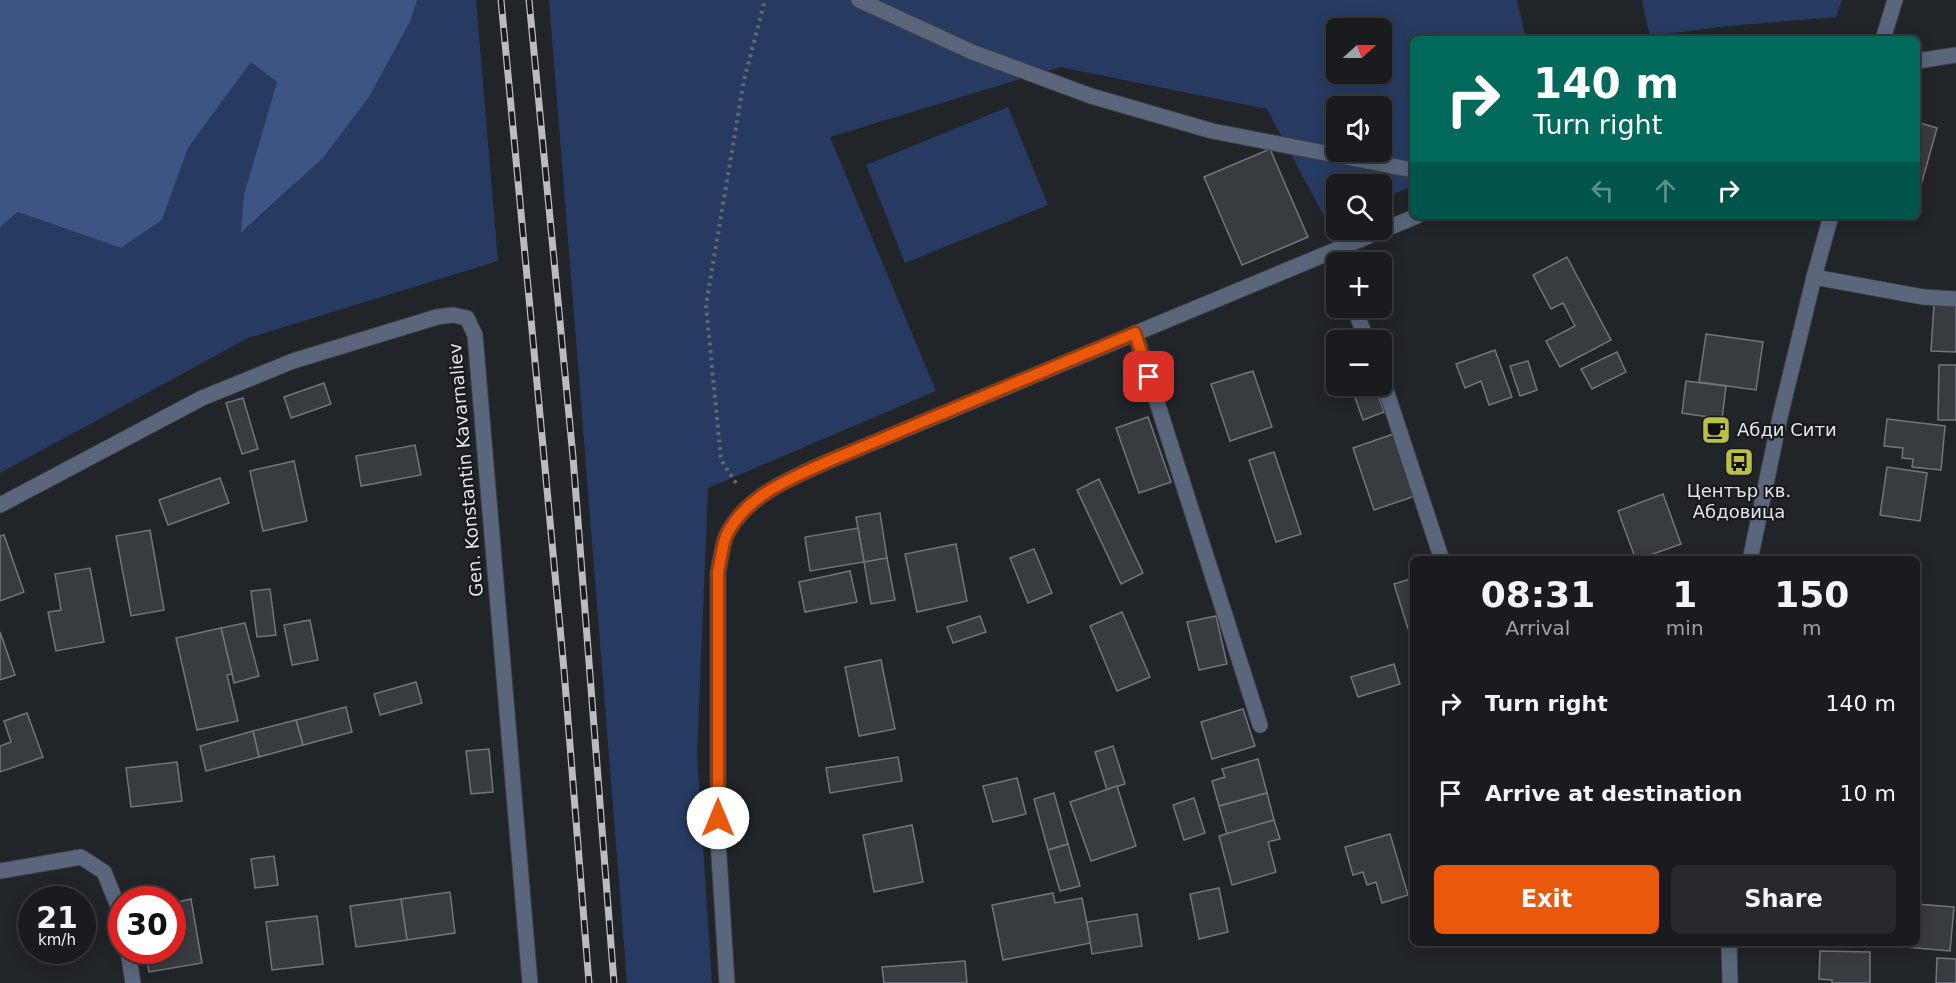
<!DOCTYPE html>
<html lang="en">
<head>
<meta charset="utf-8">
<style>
	:root { --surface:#191b1f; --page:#26282c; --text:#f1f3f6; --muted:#9fa1a4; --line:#37393d; --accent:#ea580c }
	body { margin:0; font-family:"DejaVu Sans",sans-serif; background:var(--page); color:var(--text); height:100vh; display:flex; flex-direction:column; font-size:22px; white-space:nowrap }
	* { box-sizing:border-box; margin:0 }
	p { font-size:20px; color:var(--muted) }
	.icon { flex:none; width:33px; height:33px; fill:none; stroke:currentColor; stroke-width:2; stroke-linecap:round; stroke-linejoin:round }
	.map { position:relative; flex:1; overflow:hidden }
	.drawer { position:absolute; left:1410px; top:556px; width:510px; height:390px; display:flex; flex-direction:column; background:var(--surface); border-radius:9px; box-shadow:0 3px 15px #0003,0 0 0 2px var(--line) }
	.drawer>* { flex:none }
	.hud { position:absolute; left:1410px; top:36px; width:510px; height:183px; border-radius:9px; box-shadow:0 3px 15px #0003,0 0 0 2px var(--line); background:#00695c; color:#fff; overflow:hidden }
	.needle { width:39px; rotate:69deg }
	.fabs { position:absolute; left:1326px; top:18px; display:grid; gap:12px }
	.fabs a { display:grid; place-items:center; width:66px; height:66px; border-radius:9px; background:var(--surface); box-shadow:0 3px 15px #0003,0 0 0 2px var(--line); font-size:30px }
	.speed { position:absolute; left:18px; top:886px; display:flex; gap:12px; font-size:30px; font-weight:700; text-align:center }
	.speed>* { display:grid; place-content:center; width:78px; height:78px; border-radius:50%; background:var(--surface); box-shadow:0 3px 15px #0003,0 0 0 2px var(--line); line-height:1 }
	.speed small { font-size:15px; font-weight:400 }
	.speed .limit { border:9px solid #d22; background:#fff; color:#111 }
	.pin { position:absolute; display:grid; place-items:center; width:51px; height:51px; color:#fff; margin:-26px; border-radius:12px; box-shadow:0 3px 9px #0006 }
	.me { position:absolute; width:66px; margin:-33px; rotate:0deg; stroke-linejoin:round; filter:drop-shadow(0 0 4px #0008) }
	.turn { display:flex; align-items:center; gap:21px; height:126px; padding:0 24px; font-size:27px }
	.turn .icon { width:78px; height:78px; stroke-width:2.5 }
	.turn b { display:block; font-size:42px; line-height:51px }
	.lanes { display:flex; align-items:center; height:57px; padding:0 24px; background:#0003; justify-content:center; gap:30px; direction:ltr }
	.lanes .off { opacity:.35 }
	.eta { display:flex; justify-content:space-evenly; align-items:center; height:102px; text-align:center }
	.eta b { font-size:36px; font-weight:800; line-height:42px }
	.button { display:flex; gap:12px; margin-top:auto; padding:12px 24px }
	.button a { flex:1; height:69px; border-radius:9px; background:var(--accent); color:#fff; font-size:24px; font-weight:800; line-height:69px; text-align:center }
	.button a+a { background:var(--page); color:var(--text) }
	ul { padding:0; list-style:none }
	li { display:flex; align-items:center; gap:18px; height:90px; padding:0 24px }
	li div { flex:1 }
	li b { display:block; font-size:22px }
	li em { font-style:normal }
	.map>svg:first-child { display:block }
	.green { fill:#273b62; fill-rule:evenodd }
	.forest { fill:#3c5584 }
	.building { fill:#383b40; stroke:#72757b; stroke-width:1.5 }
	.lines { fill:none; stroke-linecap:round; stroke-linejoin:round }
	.minor-casing { stroke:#3c3f44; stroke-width:17 }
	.path { stroke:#64676b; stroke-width:4; stroke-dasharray:3 4.5; stroke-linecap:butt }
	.minor { stroke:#5b667c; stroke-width:15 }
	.rail-casing { stroke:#babcbf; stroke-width:7 }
	.rail { stroke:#181a1f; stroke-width:4.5; stroke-dasharray:14; stroke-linecap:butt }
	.route-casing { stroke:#983908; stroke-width:15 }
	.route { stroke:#ea580c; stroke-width:10 }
	.labels { text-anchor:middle; stroke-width:4.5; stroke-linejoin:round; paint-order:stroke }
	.poi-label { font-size:18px; fill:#e3e5e8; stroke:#181a1f; text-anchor:start }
	.street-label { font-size:18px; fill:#e3e5e8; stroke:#181a1f }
</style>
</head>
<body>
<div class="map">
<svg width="1956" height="983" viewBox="0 0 1956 983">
	<rect width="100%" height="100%" fill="#212429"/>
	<g class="green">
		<polygon points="417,0 476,0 498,261 248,338 0,473 0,227 18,212 121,248 162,220 188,148 251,62 277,82 244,194 242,233 323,158 369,97 410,22"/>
		<path d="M549,0H1517L1526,39H1413V186L1382,199V184H1336V218L1327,222L1267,109L1060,67L830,137L936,391L708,488L697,756L712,983H627ZM1336,28H1382V74H1336ZM1336,106H1382V152H1336Z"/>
		<polygon points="1642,0 1842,0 1836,17 1728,26 1650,36"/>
		<polygon points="1008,107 1048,205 905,263 866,165"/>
	</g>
	<polygon class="forest" points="0,0 417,0 410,22 369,97 323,158 241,233 244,194 277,82 251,62 188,148 162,220 121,248 18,212 0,227"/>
	<g class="building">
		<polygon points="1917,122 1937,128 1922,182 1917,181"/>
		<polygon points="1270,149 1308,237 1242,265 1204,177"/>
		<polygon points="1567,257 1611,340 1560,367 1546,341 1575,326 1563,303 1551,309 1533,275"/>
		<polygon points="1934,304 1956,306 1956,352 1931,351"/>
		<polygon points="1355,330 1358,340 1336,340 1336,347 1333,338"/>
		<polygon points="1706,334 1763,342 1756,390 1699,382"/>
		<polygon points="1495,350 1512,397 1489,405 1481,381 1465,388 1456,364"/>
		<polygon points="1617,352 1626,372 1592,389 1581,369"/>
		<polygon points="1528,361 1537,390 1520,396 1510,366"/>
		<polygon points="1939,365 1956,365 1956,420 1938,420"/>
		<polygon points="1253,371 1272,427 1230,441 1211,384"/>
		<polygon points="1686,381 1726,386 1722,419 1682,413"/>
		<polygon points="324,383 331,404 291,418 284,397"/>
		<polygon points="1351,386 1375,386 1384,412 1363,420"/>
		<polygon points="243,398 258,449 242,454 226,403"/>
		<polygon points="1148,417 1171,482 1139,493 1116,428"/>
		<polygon points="1887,419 1945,426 1941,470 1912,467 1913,459 1902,458 1903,448 1884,446"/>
		<polygon points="1393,434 1415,496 1374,510 1353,448"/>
		<polygon points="415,445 421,475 361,486 356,456"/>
		<polygon points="1274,452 1301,534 1276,542 1249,460"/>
		<polygon points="294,461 307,521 263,531 250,471"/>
		<polygon points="1887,467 1927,473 1920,521 1880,515"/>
		<polygon points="220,478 229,503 168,525 159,500"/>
		<polygon points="1099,479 1143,573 1121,584 1077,490"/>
		<polygon points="1663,494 1681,544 1636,560 1618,511"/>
		<polygon points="880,513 887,558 864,562 856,517"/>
		<polygon points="858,528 864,562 810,571 805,537"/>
		<polygon points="150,530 164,610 131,616 116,536"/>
		<polygon points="4,535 24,592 0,601 0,536"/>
		<polygon points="956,544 967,601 917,612 905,554"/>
		<polygon points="1034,549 1052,593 1028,603 1010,558"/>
		<polygon points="887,558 895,600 871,604 864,562"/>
		<polygon points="90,568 104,642 56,651 48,612 61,610 55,574"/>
		<polygon points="850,571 857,602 805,612 799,582"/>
		<polygon points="1413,578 1413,628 1408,629 1394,584"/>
		<polygon points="270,589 276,635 257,637 251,591"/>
		<polygon points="1122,612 1150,677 1117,691 1090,626"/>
		<polygon points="980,616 986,632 953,643 947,627"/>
		<polygon points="1216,616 1227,664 1199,670 1187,622"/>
		<polygon points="310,620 318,660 292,665 284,625"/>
		<polygon points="245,623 259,676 234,683 221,628"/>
		<polygon points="221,628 232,674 227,675 238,721 197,730 176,638"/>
		<polygon points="0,632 15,675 0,680"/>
		<polygon points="881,660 895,729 859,736 845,667"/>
		<polygon points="1394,664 1400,684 1358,697 1351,677"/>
		<polygon points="416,682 422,703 380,715 374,694"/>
		<polygon points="346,707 352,732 303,745 296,720"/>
		<polygon points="1243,709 1255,746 1212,759 1201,722"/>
		<polygon points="27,713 43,757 0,772 0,746 11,742 4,721"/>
		<polygon points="296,720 303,745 259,757 253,731"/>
		<polygon points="253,731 259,757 206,771 200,746"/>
		<polygon points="1113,746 1125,784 1107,790 1095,752"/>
		<polygon points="489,749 493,792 471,794 466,751"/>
		<polygon points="898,757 902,781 830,793 826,768"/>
		<polygon points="1258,759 1267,793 1219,806 1212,781 1225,777 1222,769"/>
		<polygon points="177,762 182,801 131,807 126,768"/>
		<polygon points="1017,778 1026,814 993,822 983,786"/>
		<polygon points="1117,786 1136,846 1091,861 1070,802"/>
		<polygon points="1054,793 1068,844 1048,850 1034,799"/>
		<polygon points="1267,793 1274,820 1227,834 1219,806"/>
		<polygon points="1194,798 1205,833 1184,840 1173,805"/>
		<polygon points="1274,820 1280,839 1268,842 1276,872 1232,885 1219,836"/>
		<polygon points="912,825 923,882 874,892 863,835"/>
		<polygon points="1390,834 1408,895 1382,903 1376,882 1367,885 1363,872 1353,875 1345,847"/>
		<polygon points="1068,844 1080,886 1060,891 1048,850"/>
		<polygon points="274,856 278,885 255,888 251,859"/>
		<polygon points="1219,888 1228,932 1199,939 1190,894"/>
		<polygon points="450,892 455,933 407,940 401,899"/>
		<polygon points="1053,893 1055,903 1082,898 1091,943 1003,960 992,905"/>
		<polygon points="191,899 202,963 149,972 145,951 172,951 172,903"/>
		<polygon points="401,899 407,940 356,947 350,906"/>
		<polygon points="1917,904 1954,907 1950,951 1882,945 1917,944"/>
		<polygon points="1137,914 1142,946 1092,954 1087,922"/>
		<polygon points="317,916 323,964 272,970 266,922"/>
		<polygon points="1820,951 1870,952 1870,983 1832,983 1832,980 1819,979"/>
		<polygon points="1937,958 1956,959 1956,983 1936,983"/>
		<polygon points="965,961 967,983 884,983 882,967"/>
	</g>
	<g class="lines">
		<g class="minor-casing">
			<g id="minor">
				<polyline points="859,0 972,52 1091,96 1212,131 1413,170"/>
				<polyline points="1883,39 1895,0"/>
				<polyline points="1917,61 1956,55"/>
				<polyline points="1814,277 1923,297 1956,299"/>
				<polyline points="1354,308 1367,340"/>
				<polyline points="1135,333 1260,725"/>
				<polyline points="1382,378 1442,560"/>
				<polyline points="0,505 202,398 293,361 437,317 453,315 467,318 475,335 530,983"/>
				<polyline points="1750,560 1780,417 1814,277 1831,216"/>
				<polyline points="0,871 81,857 104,872 122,916"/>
				<polyline points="1729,944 1730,983"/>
				<polyline points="128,951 133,983"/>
				<path d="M727,983L718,840V572C721,560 722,542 728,532C749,494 792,478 829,461L1417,216"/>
			</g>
		</g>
		<polyline class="path" points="736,483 721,460 706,305 744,80 765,0"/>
		<use href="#minor" class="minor"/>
		<g class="rail-casing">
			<g id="rail">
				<polyline points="501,0 564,670 589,983"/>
				<polyline points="529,0 573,457 614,983"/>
			</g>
		</g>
		<use href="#rail" class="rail"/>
	</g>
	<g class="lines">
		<g class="route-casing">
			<path id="route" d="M718,818V572C721,560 722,542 728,532C749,494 792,478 829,461L1135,333L1149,377"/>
		</g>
		<use href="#route" class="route"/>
	</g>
	<defs>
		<g id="cafe-square" transform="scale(1.5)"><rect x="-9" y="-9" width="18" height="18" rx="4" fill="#b8c146" stroke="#181a1f"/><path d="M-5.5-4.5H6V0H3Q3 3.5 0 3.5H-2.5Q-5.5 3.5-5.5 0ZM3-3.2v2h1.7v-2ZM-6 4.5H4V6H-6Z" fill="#111"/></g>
		<g id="bus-square" transform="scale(1.5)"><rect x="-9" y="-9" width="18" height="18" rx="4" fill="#b8c146" stroke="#181a1f"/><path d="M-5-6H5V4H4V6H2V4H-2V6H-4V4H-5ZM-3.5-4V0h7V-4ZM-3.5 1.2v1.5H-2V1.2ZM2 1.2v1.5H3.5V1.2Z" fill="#111"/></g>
	</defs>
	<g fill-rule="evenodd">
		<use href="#cafe-square" x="1716" y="430"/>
		<use href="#bus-square" x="1739" y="462"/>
	</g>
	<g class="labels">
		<g class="poi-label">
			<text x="1737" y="436">Абди Сити</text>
			<text x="1739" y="497" text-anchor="middle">Център кв.<tspan x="1739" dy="21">Абдовица</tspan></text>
		</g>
		<g class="street-label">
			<text transform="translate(466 470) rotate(-95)" y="6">Gen. Konstantin Kavarnaliev</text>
		</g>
	</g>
</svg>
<div class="fabs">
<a><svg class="needle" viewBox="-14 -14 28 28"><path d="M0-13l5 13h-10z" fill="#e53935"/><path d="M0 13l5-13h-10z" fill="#9fa1a4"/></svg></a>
<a><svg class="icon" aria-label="sound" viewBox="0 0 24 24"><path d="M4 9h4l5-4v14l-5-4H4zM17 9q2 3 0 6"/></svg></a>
<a><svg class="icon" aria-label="search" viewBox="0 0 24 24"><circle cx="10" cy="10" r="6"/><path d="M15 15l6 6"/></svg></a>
<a>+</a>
<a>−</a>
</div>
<div class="speed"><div>21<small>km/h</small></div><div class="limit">30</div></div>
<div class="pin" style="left:1149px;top:377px;background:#d93025"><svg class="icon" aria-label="arrive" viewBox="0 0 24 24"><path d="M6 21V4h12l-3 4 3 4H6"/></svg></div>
<svg class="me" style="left:718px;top:818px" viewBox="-20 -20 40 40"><circle r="19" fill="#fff"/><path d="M0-13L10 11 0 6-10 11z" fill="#ea580c"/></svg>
<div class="hud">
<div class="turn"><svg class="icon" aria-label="right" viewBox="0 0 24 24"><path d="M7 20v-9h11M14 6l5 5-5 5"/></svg><div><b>140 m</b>Turn right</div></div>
<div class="lanes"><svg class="icon off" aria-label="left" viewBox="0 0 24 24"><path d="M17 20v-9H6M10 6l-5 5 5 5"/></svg><svg class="icon off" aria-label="ahead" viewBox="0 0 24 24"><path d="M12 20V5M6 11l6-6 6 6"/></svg><svg class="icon" aria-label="right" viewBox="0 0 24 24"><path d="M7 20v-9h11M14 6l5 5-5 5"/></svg></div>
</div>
<section class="drawer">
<div class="eta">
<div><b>08:31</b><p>Arrival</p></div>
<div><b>1</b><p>min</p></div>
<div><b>150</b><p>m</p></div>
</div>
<ul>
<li><svg class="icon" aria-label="right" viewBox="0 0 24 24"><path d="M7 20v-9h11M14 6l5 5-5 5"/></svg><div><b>Turn right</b></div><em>140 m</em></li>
<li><svg class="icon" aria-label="arrive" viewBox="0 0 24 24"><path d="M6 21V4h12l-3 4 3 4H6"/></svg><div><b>Arrive at destination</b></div><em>10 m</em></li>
</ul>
<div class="button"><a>Exit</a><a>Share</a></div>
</section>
</div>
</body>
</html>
